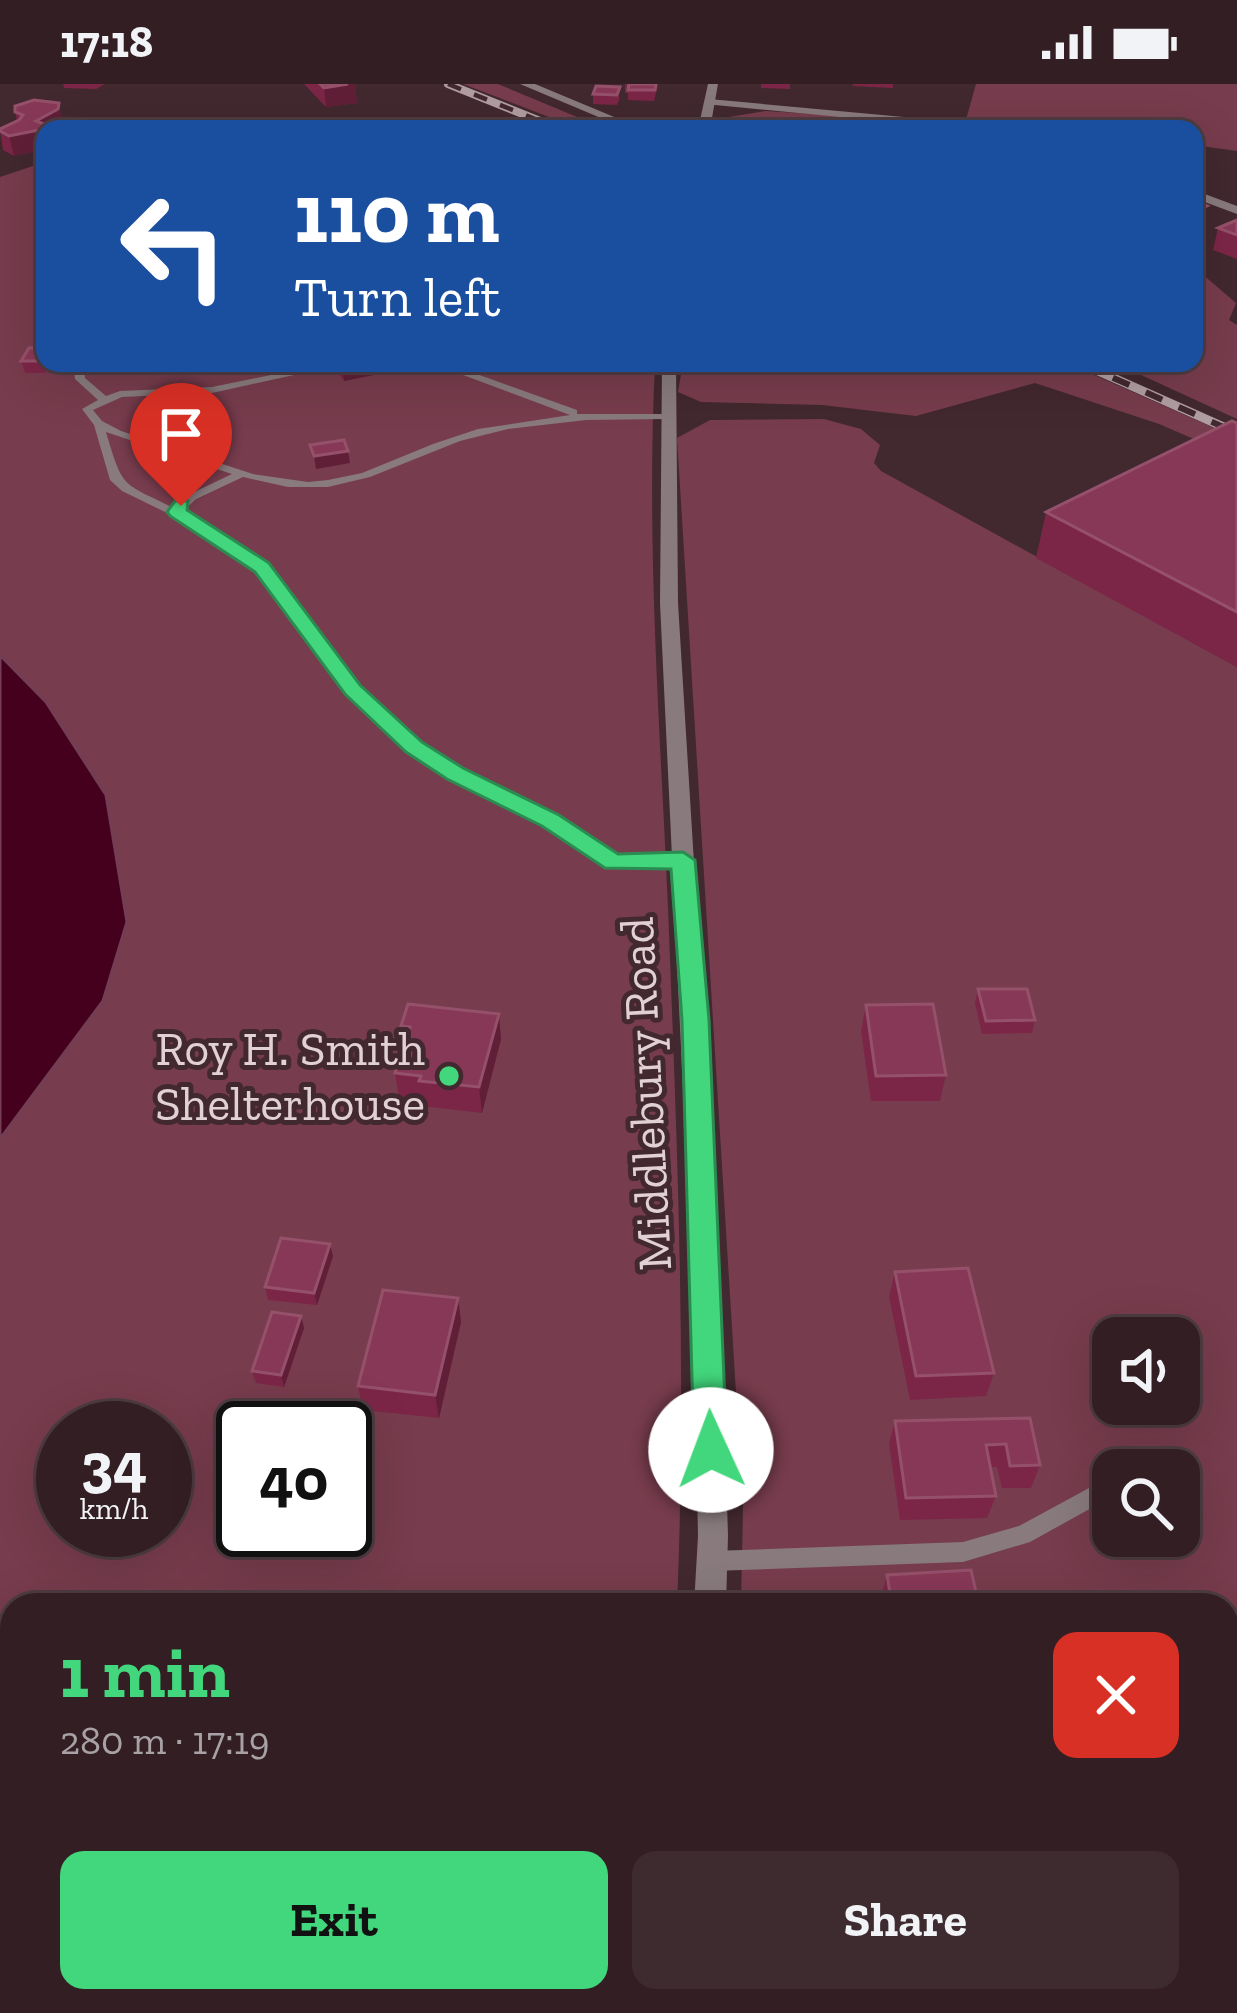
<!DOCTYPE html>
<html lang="en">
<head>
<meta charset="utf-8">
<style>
	:root { --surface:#321e23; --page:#3d2b30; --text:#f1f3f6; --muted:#a8a2a6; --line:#4d3c41; --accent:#42d77c }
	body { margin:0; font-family:"Zilla Slab",serif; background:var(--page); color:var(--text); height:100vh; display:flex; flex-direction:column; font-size:45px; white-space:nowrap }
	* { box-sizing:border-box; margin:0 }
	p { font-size:39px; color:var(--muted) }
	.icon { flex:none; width:66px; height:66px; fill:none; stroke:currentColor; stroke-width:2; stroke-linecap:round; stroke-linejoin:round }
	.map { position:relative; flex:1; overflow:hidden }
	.panel { position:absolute; left:0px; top:1509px; width:1239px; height:420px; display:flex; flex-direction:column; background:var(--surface); border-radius:36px 36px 0 0; box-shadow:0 12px 48px #0002,0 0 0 3px var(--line) }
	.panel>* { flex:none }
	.hud { position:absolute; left:36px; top:36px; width:1167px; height:252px; border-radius:24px; box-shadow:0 12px 48px #0002,0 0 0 3px var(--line); background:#1a4fa0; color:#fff; overflow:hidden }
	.buttons { position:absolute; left:1092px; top:1233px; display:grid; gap:24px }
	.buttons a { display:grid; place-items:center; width:108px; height:108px; border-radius:24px; background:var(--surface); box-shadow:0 12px 48px #0002,0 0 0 3px var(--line); font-size:60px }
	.speed { position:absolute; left:36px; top:1317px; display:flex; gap:24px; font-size:60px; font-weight:700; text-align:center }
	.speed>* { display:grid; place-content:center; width:156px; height:156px; border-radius:50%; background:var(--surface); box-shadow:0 12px 48px #0002,0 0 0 3px var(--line); line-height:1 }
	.speed small { font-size:30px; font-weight:400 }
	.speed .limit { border:6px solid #111; border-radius:18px; background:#fff; color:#111 }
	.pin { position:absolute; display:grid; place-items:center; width:102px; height:102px; color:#fff; margin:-123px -51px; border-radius:50% 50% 50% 0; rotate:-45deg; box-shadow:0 0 12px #0007 }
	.pin .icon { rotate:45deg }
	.me { position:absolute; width:132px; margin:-66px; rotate:358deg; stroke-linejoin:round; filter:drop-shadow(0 0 9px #0008) }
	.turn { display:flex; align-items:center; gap:42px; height:252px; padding:0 60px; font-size:54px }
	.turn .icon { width:156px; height:156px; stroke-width:2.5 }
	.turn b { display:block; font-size:84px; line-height:102px }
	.round { display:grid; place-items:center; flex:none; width:126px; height:126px; border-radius:24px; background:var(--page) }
	.head { display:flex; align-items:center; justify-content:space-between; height:204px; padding:0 60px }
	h1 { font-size:72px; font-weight:800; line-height:90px; color:var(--accent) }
	.primary-button { display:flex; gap:24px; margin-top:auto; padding:24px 60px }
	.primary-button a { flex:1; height:138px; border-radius:24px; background:var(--accent); color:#111; font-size:48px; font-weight:800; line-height:138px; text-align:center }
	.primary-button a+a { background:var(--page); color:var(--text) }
	.status { display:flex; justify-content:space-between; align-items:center; height:84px; padding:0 60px; background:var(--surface); direction:ltr }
	.status svg { height:33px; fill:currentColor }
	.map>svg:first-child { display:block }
	.green { fill:#773c4d; fill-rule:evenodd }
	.water { fill:#44001d; stroke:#733e54; stroke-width:3 }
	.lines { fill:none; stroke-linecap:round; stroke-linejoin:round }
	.service { fill:#887a7d; fill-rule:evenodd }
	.minor { fill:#887a7d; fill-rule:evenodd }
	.tertiary { fill:#887a7d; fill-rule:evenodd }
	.rail-far1-casing { stroke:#b09da1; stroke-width:8 }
	.rail-casing { stroke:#b09da1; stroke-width:9 }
	.rail-far1 { stroke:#42282f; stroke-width:4.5; stroke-dasharray:14; stroke-linecap:butt }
	.rail { stroke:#42282f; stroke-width:6; stroke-dasharray:18; stroke-linecap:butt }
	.wall { fill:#7c2647 }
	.shaded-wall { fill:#601f37 }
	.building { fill:#873856; stroke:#95506a; stroke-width:3 }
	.route { fill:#42d77c; stroke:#2b8c51; stroke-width:3 }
	.poi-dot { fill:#42d77c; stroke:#42282f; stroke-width:4.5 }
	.labels { text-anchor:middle; stroke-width:10; stroke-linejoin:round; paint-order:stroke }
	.poi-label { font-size:48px; fill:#e1d0d4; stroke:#42282f; text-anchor:end }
	.street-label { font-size:48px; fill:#e1d0d4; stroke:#42282f }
</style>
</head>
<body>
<div class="status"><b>17:18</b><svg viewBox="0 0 49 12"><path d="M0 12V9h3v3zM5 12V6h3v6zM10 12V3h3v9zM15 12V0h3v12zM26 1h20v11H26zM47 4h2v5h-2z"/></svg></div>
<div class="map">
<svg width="1237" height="1929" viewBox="0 0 1237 1929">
	<rect width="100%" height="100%" fill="#42282f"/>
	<g class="green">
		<polygon points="463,0 498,0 606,45 580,45"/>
		<polygon points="976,0 1237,0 1237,67 1194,61 1194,45 720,45 729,33 765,27 965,39"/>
		<polygon points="390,34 466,37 479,45 223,45"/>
		<path d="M45,78V279H655C646,461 660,641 668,823C677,1055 687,1288 677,1521H12V1917H605L604,1929H0V1055L13,1033L46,618L0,571V93ZM63,1344H165V1446H63ZM243,1344H345V1446H243Z"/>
		<polygon points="1194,183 1236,219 1229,236 1237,241 1237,335 1115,279 1194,279"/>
		<polygon points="683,279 1067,279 1237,354 1224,368 1159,340 1035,299 916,332 822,321 701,318 678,308"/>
		<path d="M824,335L861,345L880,361L874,379L881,387L1237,583V1773L1227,1786V1521H741L743,1422L677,354L710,336ZM1113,1254H1179V1320H1113ZM1113,1386H1179V1452H1113Z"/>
		<polygon points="701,1917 1130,1917 1121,1929 701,1929"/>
	</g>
	<polygon class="water" points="0,571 46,618 106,711 127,838 103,917 0,1055"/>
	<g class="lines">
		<g class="service">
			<path d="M80,279H90L84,286L85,294L106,312L120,307L212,303L329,279H349L212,309L122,313L93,326L102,337L121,347L253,390L308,398L328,396L362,389L433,360L478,345L570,331L431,279H446L577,326V330H670L671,332L666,335L586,336L508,345L460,357L370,393L328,403H288L243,393L196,415L182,428L212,443L266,480L358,602L419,660L460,686L555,734L616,773L683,771L688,773L690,776L688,779L608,781L545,740L450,692L409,666L348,608L258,486L204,447L122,407L110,396L94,341L82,325L98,316L75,295L74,286ZM106,348L232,390L188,411L174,424C121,398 123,405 106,348Z"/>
			<polygon points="1113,1391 1113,1412 1030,1458 963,1478 712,1487 704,1484 701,1477 704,1470 712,1467 963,1458 1019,1442"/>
		</g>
		<g class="minor">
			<polygon points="520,0 535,0 643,45 627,45"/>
			<polygon points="709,15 1002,42 1008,45 965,45 705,20"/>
			<polygon points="1194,106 1237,122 1237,130 1194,114"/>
		</g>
		<g class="tertiary">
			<polygon points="708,0 718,0 710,45 698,45"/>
			<polygon points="662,279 676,279 678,519 721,1218 728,1452 726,1521 694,1521 698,1452 693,1218 660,519"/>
			<polygon points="643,1917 679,1917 679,1929 641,1929"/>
		</g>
		<g class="rail-far1-casing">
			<polyline id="rail-far1" points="448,0 560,45"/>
		</g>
		<g class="rail-casing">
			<polyline id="rail" points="1080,279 1237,349"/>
		</g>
		<use href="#rail-far1" class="rail-far1"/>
		<use href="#rail" class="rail"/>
	</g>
	<g class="wall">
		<polygon points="63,0 105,0 96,5 64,4"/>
		<polygon points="304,0 355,0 357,19 326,23"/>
		<polygon points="625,0 658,0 654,17 628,16 628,9 625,9"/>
		<polygon points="761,0 790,0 790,5 761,4"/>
		<polygon points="853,0 893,0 893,4 852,2"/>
		<polygon points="596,2 620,13 617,21 593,20 593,10"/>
		<polygon points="59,19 63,45 45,45 14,72 3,66 0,45 17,37 15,28"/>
		<polygon points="1237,136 1237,175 1213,166 1218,144"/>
		<polygon points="45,263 46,289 25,289 21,277"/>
		<polygon points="336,279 392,279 393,287 344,297 337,288"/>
		<polygon points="1237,339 1237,583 1036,474 1046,428"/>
		<polygon points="978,905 1035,936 1032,949 982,950 975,919"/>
		<polygon points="866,921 946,991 940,1017 871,1017 861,947"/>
		<polygon points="401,942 501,955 482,1029 422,1022 422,1017 399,1015 395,989 404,962"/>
		<polygon points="333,1172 317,1221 268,1216 265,1203"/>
		<polygon points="895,1188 994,1289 986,1312 910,1316 889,1212"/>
		<polygon points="458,1214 461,1238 439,1334 363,1326 358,1302"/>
		<polygon points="301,1232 304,1244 284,1303 256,1299 252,1287"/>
		<polygon points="1030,1334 1040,1381 1031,1404 1002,1404 997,1383 990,1383 996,1412 987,1434 900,1436 889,1360 895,1337"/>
		<polygon points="887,1491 979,1521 882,1521 881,1512"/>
	</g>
	<g class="shaded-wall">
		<polygon points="348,0 355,0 357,19 326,23 324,4"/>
		<polygon points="59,19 63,45 45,45 45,66 14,72 9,52 36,37"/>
		<polygon points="1207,122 1202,144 1194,147 1194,128"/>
		<polygon points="134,279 151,279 152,281 136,286"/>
		<polygon points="373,279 392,279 393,287 344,297 342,285"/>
		<polygon points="348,367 350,379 316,385 314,372"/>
		<polygon points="499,930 501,955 482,1029 479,1003"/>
		<polygon points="330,1160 333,1172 317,1221 314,1209"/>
		<polygon points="458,1214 461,1238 439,1334 435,1311"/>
		<polygon points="301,1232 304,1244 284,1303 281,1291"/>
	</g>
	<g class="building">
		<polygon points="320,0 348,0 324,4"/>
		<polygon points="629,0 656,0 655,6 628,6"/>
		<polygon points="596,2 620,3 617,11 593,10"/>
		<polygon points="34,16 59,19 58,25 36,37 44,40 44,45 9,52 0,47 0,45 19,36 23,31 15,28 15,22"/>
		<polygon points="1194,117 1207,122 1194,128"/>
		<polygon points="1237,136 1237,151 1218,144"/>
		<polygon points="45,263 43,277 21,277 29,264"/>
		<polygon points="338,279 373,279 342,285"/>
		<polygon points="1232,337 1237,339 1237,528 1046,428"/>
		<polygon points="344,356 348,367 314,372 310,361"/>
		<polygon points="978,905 1027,905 1035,936 986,937"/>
		<polygon points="408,920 499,930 479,1003 419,997 421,992 395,989 410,943 401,942"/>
		<polygon points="933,920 946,991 876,992 866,921"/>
		<polygon points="281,1154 330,1160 314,1209 265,1203"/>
		<polygon points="968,1184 994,1289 916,1292 895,1188"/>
		<polygon points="383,1206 458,1214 435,1311 358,1302"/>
		<polygon points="272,1228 301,1232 281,1291 252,1287"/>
		<polygon points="1030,1334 1040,1381 1010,1382 1006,1360 986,1361 996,1412 906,1414 895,1337"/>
		<polygon points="971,1486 979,1521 892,1521 887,1491"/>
		<polygon points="12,1872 12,1917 89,1917 99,1929 0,1929 0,1885"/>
	</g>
	<polygon class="route" points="175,417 188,417 187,426 269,479 360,601 422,658 463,684 559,731 618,770 683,768 695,776 709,936 727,1366 723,1377 711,1381 699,1377 694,1366 682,936 671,785 605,784 542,742 447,695 406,668 345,610 255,488 170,432 167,428"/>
	<circle class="poi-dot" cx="449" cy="992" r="12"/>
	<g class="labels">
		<g class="poi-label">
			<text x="425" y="981">Roy H. Smith<tspan x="425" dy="55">Shelterhouse</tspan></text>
		</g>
		<g class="street-label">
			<text transform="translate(645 1010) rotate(-93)" y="17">Middlebury Road</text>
		</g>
	</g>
</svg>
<div class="buttons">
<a><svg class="icon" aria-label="sound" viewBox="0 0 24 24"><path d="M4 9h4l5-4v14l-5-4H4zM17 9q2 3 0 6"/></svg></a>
<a><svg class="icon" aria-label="search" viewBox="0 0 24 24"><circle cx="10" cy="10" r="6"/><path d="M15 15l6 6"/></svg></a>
</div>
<div class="speed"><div>34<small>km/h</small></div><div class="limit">40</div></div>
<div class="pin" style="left:181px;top:422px;background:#d93025"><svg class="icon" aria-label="arrive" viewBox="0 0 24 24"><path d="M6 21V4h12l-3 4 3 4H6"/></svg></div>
<svg class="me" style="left:711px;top:1366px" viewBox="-20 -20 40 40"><circle r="19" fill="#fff"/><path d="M0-13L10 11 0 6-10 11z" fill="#42d77c"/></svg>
<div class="hud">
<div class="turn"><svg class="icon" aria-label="left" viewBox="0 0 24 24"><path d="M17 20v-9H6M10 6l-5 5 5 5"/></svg><div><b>110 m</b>Turn left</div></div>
</div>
<section class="panel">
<div class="head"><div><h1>1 min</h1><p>280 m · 17:19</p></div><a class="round" style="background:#d93025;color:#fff"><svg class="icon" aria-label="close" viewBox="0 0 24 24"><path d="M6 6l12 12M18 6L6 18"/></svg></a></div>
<div class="primary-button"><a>Exit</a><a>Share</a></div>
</section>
</div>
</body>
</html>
